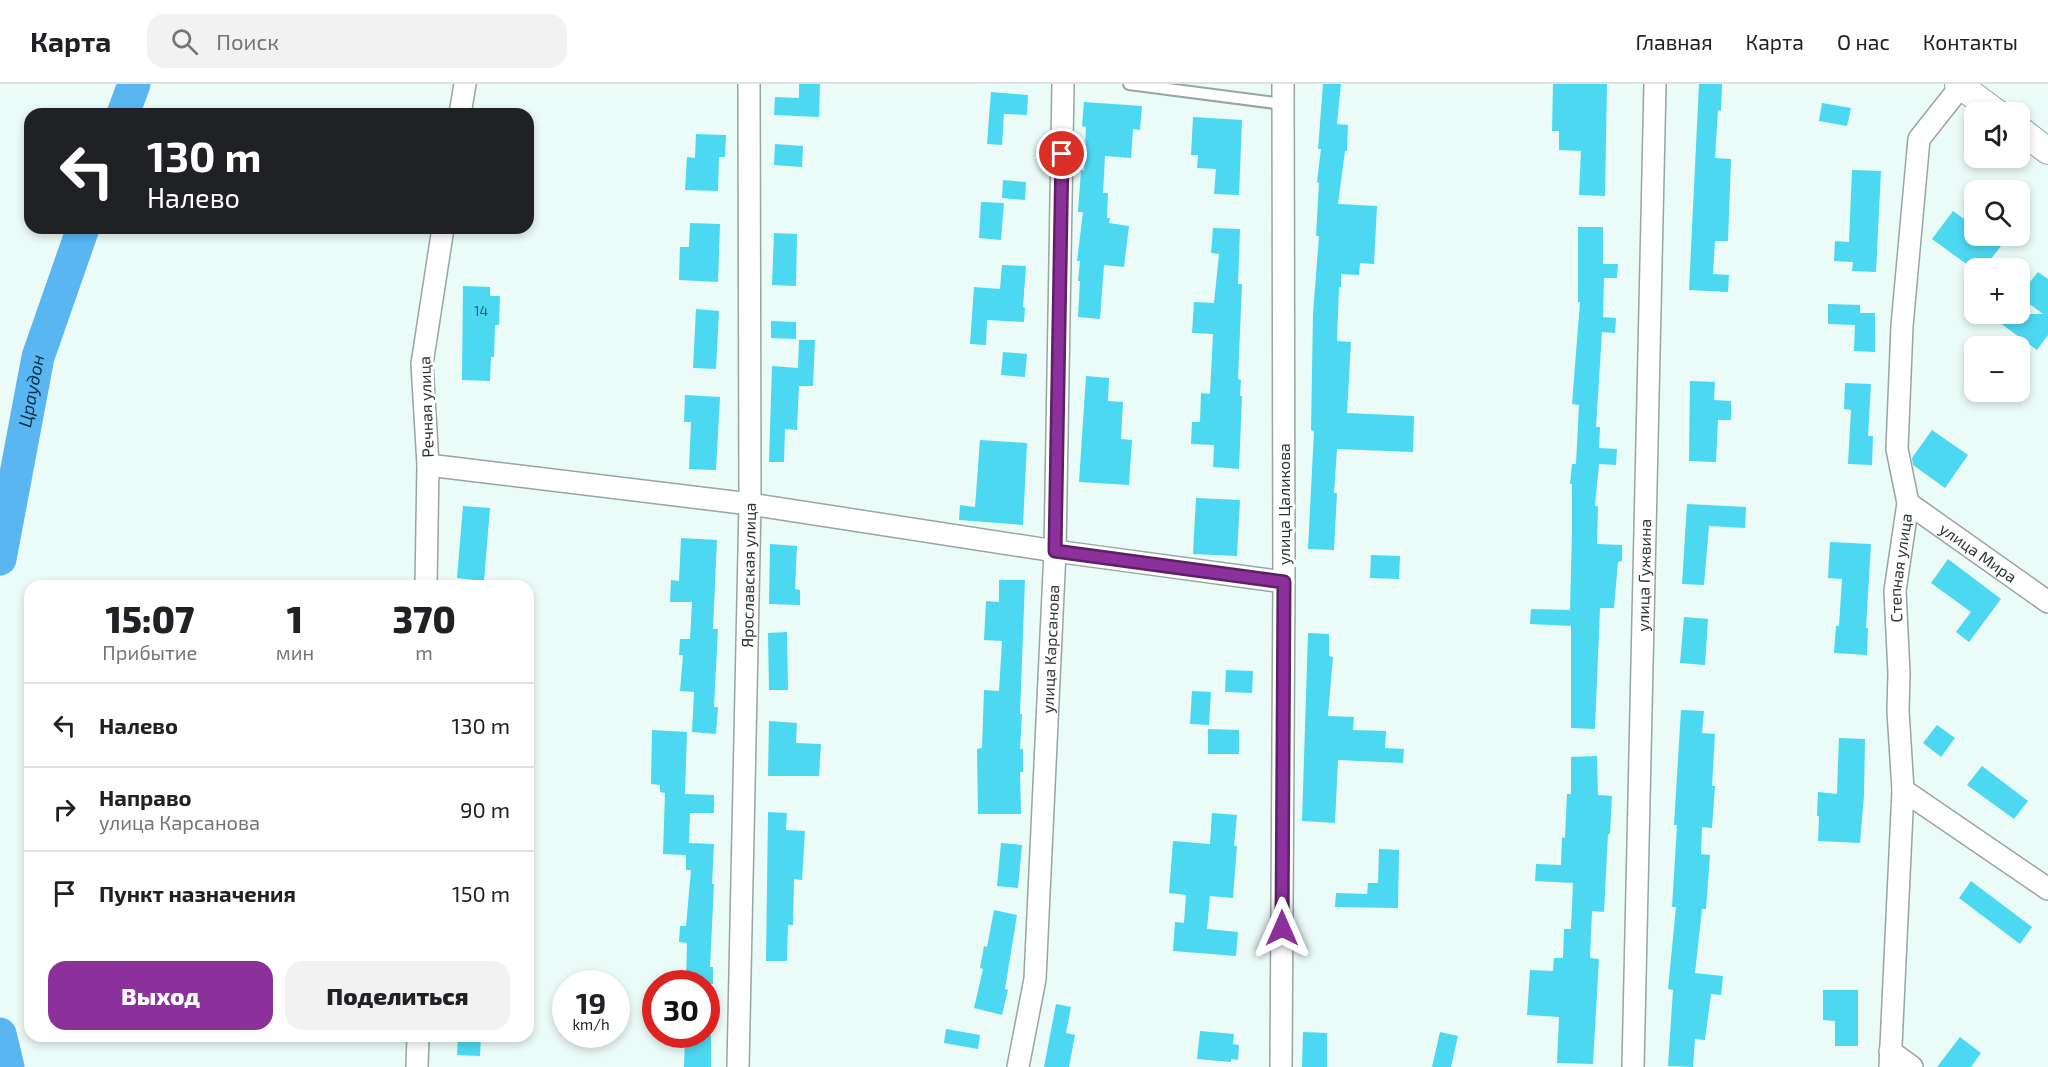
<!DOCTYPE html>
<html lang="ru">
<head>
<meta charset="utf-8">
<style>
	:root { --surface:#fff; --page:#f2f2f2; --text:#202124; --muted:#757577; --line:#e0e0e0; --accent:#8c319c }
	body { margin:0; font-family:"Exo 2",sans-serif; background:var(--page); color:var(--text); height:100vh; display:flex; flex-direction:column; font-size:22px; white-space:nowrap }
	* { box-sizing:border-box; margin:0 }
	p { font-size:20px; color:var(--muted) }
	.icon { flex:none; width:33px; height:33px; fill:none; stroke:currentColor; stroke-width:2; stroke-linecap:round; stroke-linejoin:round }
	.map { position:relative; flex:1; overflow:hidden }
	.side { position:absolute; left:24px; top:496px; width:510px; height:462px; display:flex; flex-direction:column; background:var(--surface); border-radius:18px; box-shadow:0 3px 9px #0003 }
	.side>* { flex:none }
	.guide { position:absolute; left:24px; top:24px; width:510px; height:126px; border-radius:18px; box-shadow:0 3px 9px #0003; background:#202124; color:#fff; overflow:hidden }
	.tools { position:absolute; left:1964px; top:18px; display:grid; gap:12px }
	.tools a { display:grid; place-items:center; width:66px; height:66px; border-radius:12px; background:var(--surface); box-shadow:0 3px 9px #0003; font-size:30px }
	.speed { position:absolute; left:552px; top:886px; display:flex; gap:12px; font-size:30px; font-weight:700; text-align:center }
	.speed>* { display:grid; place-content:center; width:78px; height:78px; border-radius:50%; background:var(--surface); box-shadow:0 3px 9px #0003; line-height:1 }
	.speed small { font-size:15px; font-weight:400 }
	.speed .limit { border:9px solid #d22; background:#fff; color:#111 }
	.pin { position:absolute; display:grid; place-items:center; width:51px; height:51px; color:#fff; margin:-26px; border:3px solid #fff; border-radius:50%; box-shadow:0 2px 6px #0007 }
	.me { position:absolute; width:66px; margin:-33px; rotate:0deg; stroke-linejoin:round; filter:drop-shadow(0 0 4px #0008) }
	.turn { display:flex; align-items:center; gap:21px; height:126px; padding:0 24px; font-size:27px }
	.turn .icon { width:78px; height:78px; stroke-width:2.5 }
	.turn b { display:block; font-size:42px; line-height:51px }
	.eta { display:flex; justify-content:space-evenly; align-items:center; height:102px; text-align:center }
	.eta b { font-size:36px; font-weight:800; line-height:42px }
	.action { display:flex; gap:12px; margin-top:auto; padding:12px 24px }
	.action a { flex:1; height:69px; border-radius:18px; background:var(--accent); color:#fff; font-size:24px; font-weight:800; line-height:69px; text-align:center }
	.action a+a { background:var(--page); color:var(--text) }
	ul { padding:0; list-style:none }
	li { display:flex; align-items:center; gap:18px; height:84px; padding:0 24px; border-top:2px solid var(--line) }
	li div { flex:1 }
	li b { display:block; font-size:22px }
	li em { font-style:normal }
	header { display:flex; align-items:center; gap:36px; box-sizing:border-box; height:84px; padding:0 30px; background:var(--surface); border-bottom:2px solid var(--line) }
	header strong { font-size:28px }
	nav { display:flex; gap:33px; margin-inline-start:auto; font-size:21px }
	.search { width:420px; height:54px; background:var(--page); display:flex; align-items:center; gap:15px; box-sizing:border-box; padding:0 21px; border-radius:18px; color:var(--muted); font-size:22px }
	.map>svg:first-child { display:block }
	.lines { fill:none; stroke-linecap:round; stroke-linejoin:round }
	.river { stroke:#5ab6f1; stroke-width:33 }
	.building { fill:#4cd8f1 }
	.service-casing { stroke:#97a5a3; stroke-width:14 }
	.minor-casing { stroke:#97a5a3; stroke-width:24 }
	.tertiary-casing { stroke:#97a5a3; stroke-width:28 }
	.service { stroke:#fff; stroke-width:10 }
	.minor { stroke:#fff; stroke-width:21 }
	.tertiary { stroke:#fff; stroke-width:26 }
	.route-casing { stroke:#5b2065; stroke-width:15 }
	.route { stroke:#8c319c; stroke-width:10 }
	.labels { text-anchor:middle; stroke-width:6; stroke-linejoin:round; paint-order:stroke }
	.number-label { font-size:14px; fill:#365d62 }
	.street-label { font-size:16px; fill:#2e3433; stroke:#fff }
	.water-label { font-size:18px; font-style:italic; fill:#063047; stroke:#fff }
</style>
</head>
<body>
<header>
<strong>Карта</strong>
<div class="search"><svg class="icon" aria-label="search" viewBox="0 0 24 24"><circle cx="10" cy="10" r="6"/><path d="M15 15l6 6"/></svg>Поиск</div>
<nav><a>Главная</a><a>Карта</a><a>О нас</a><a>Контакты</a></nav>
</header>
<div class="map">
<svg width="2048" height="983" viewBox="0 0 2048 983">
	<rect width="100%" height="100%" fill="#ebfbf8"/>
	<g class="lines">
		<g class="river">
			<polyline points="123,30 134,0"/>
			<path id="s1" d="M0,475L38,273L83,144"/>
			<polyline points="0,950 8,983"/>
		</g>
	</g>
	<g class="building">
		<polygon points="799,0 820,0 819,33 774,31 775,13 799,14"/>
		<polygon points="1323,0 1341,0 1337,40 1348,41 1347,67 1345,67 1338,120 1377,122 1374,180 1360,179 1359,191 1341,190 1341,203 1339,203 1337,257 1351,258 1347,329 1414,332 1413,368 1337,365 1334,409 1337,409 1334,466 1308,465 1314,347 1311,346 1313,230 1319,152 1316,152 1319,99 1317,98 1321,65 1318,65"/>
		<polygon points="1553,0 1607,0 1605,112 1579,111 1581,67 1559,66 1559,47 1552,47"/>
		<polygon points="1699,0 1722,0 1721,27 1718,26 1715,74 1731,75 1728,157 1715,157 1713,190 1729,191 1728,208 1689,206"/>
		<polygon points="991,8 1028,11 1027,31 1004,30 1002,61 987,60"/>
		<polygon points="1084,18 1142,22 1140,46 1133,45 1131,74 1105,72 1103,109 1108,109 1107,134 1110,134 1109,139 1129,142 1124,183 1104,181 1100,235 1078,233 1080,197 1078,197 1080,177 1077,177 1083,128 1078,128 1081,86 1084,87 1086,43 1082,42"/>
		<polygon points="1822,19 1851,24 1847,42 1819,37"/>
		<polygon points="1193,33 1242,36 1239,111 1214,110 1216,85 1197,84 1198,71 1191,71"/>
		<polygon points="696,50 726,51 725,73 719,73 718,107 685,106 687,73 695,74"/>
		<polygon points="775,60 803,62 802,83 774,81"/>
		<polygon points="1852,86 1881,87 1876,188 1852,187 1853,178 1834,177 1835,157 1849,158"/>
		<polygon points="1003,96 1026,98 1025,116 1002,114"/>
		<polygon points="981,118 1004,119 1001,156 979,154"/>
		<polygon points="1953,127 1974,142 1974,152 1987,152 2001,162 1984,184 1972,184 1932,155"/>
		<polygon points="690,139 720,140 718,198 679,196 680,163 689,163"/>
		<polygon points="1578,143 1603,143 1603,180 1618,180 1617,194 1604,194 1603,233 1616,234 1615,249 1602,248 1596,343 1600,343 1599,364 1617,365 1616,381 1599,380 1595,422 1598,422 1597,460 1622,461 1622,477 1618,478 1614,524 1600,524 1595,645 1571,644 1571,542 1530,540 1531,525 1570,526 1572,447 1572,400 1570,400 1572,380 1576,380 1579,321 1572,320 1580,218 1578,218"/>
		<polygon points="1213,144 1240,145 1238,200 1242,200 1238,295 1241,296 1240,312 1242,312 1239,385 1213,383 1214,361 1191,360 1192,338 1200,338 1201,309 1210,310 1213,250 1192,249 1194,218 1214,219 1219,170 1211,169"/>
		<polygon points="774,149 797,150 796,202 772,201"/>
		<polygon points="1002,181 1026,182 1023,223 1025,224 1024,238 987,236 986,261 970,260 974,203 1000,205"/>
		<polygon points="2038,188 2048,195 2048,251 2037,266 2000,239 2007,230 2043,230 2019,212"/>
		<polygon points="463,202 490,203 490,212 500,212 499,241 495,241 494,273 491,273 490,297 462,296"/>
		<polygon points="1828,220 1860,221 1860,229 1875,229 1875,268 1854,267 1855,241 1828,240"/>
		<polygon points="696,225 719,227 716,285 693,284"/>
		<polygon points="771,237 796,238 796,255 771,254"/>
		<polygon points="799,256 815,256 813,302 799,302 797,346 785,345 784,378 769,378 772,282 798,284"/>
		<polygon points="1003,268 1027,270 1025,293 1001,291"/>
		<polygon points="1086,292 1109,294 1108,317 1123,318 1121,355 1132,356 1129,401 1079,398"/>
		<polygon points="1690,297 1715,298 1714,316 1731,317 1731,336 1718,336 1716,378 1689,377"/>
		<polygon points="1845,299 1871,300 1868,352 1873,352 1872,381 1848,380 1851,326 1844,325"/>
		<polygon points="685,311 720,313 716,386 689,385 691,338 684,338"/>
		<polygon points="1932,346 1968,371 1945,404 1913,381 1912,374"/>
		<polygon points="980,356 1027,359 1023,441 959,436 960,421 975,423"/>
		<polygon points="1196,414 1240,416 1237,472 1193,470"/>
		<polygon points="1687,420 1746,423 1745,444 1709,442 1704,501 1682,500"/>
		<polygon points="463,422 490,424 484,497 457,494"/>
		<polygon points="681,454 717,456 713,545 718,545 714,623 718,623 716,650 692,648 694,608 680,607 683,571 679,571 680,555 690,555 692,518 670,518 671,496 679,497"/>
		<polygon points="1830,458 1871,460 1866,544 1868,544 1867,571 1834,569 1836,542 1839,542 1842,495 1828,494"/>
		<polygon points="770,460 797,462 795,505 800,506 800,521 769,520"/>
		<polygon points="1371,471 1400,472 1399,495 1370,494"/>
		<polygon points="1948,475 2001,515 1969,558 1956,548 1971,528 1931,499"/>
		<polygon points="999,496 1025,496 1020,630 1022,630 1020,665 1023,665 1023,688 1020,688 1021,730 978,730 977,665 982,664 984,606 999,607 1002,557 984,556 986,517 999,518"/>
		<polygon points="1684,533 1708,535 1705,581 1680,579"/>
		<polygon points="787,548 788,606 769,606 768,549"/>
		<polygon points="1308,549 1329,550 1329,572 1333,573 1328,632 1354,633 1353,646 1386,647 1385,664 1404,665 1403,679 1338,676 1335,739 1302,737"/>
		<polygon points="1226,586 1253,587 1252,609 1225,608"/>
		<polygon points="1192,607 1211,608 1209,641 1190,640"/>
		<polygon points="1681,626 1704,627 1702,649 1715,650 1712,702 1715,702 1712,744 1702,743 1701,770 1710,771 1706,825 1702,825 1695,889 1723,892 1721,911 1711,910 1705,956 1695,955 1693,983 1668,982 1673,906 1668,905 1676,823 1672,823 1677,741 1674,741"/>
		<polygon points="769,637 797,639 796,659 821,660 819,692 768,692"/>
		<polygon points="1937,641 1955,654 1941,673 1923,659"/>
		<polygon points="1208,645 1239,646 1239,670 1208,670"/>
		<polygon points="652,646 687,648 685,710 714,711 714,729 690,729 689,759 714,760 712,800 714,800 710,883 713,883 713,900 686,900 687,859 679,858 680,842 686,842 691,786 686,786 686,771 663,770 665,709 660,708 660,701 651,700"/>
		<polygon points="1839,654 1865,655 1864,711 1860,759 1818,757 1819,732 1817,732 1818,708 1837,710"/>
		<polygon points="1597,672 1598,711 1612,712 1610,750 1608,750 1604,828 1592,827 1590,874 1599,875 1593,980 1557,979 1559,933 1527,931 1530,886 1553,887 1554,874 1563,874 1564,845 1571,845 1573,799 1535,797 1536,780 1561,781 1562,753 1565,754 1567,710 1571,710 1571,673"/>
		<polygon points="1982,682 2028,717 2014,735 1967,701"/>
		<polygon points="768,728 787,729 786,746 805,747 802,796 794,795 793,841 788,841 787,877 766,877"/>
		<polygon points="1212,729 1237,731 1234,762 1237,762 1233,814 1210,812 1207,845 1238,848 1236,872 1173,867 1175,838 1184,839 1186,811 1169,809 1173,757 1210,760"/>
		<polygon points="1001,759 1022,761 1018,804 997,802"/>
		<polygon points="1379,765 1399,766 1398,824 1335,823 1336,809 1367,810 1368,799 1378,799"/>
		<polygon points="1971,797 2032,843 2020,860 1959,814"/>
		<polygon points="994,826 1017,831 1005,905 1008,906 1002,931 974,924 983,885 980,884 984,862 987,863"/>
		<polygon points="1823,906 1858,906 1858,962 1835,962 1835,937 1823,936"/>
		<polygon points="1056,920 1071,923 1066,949 1075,951 1069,983 1044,983"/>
		<polygon points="946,945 980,951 978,965 944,959"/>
		<polygon points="1200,947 1234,950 1233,960 1239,961 1238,976 1231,975 1231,978 1197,975"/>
		<polygon points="1303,948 1327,949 1327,983 1302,983"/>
		<polygon points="1440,948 1458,952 1451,983 1432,983"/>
		<polygon points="685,951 711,951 711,983 684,983"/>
		<polygon points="458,952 481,952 480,972 457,971"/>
		<polygon points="1960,953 1981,969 1971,983 1937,983"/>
	</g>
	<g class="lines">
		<g class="service-casing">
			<polyline id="service" points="1129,0 1283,20"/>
		</g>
		<g class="minor-casing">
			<g id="minor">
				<polyline points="460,30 465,0"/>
				<polyline points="428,381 750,420 1055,467 1284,498"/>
				<path id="s2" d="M1908,419L2048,518"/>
				<polyline points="426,502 428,381 422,280 443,144"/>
				<polyline points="1903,706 2048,805"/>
				<polyline points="1890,967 1912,983"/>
				<polyline points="417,983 418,952"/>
				<path id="s3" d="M738,983L750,420L749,0"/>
				<path id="s4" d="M1018,983L1035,895L1055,467L1063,0"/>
				<polyline points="1281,983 1284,498 1283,0"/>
				<path id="s5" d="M1633,983L1655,0"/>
				<path id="s6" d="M1890,983L1903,706L1898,627L1899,589L1895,507L1908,419L1897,365L1902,242L1919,55L1961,2"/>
			</g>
		</g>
		<g class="tertiary-casing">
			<g id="tertiary">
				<polyline points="1958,0 1996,28"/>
				<polyline points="2019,45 2048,67"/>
			</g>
		</g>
		<use href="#service" class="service"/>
		<use href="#minor" class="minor"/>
		<use href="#tertiary" class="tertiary"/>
	</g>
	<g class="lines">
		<g class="route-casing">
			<polyline id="route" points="1062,70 1055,467 1284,498 1282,844"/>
		</g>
		<use href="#route" class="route"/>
	</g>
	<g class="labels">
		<g class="number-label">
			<text x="481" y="232">14</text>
		</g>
		<g class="street-label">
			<text transform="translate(426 323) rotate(-92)" y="6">Речная улица</text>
			<text transform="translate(1284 420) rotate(-90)" y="6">улица Цаликова</text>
			<text dy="6" stroke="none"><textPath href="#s2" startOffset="86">улица Мира</textPath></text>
			<text dy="6" stroke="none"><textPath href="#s6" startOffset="500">Степная улица</textPath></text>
			<text dy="6" stroke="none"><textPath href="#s5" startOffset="492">улица Гужвина</textPath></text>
			<text dy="6" stroke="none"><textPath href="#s3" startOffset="492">Ярославская улица</textPath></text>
			<text dy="6" stroke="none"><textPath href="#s4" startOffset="420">улица Карсанова</textPath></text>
		</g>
		<g class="water-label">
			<text dy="6" stroke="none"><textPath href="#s1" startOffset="171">Цраудон</textPath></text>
		</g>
	</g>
</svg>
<div class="tools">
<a><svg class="icon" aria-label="sound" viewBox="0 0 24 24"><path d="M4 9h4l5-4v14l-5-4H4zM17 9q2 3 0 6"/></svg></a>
<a><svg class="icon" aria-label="search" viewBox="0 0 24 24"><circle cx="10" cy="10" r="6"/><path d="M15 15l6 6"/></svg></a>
<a>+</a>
<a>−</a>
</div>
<div class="speed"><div>19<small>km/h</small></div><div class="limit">30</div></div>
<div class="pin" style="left:1062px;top:70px;background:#d93025"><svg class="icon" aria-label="arrive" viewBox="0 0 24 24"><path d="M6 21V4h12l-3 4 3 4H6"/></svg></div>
<svg class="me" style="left:1282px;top:844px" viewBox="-20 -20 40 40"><path d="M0-17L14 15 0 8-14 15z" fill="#8c319c" stroke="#fff" stroke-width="4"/></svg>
<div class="guide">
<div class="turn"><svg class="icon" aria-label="left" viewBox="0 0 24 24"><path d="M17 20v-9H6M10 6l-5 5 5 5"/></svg><div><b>130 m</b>Налево</div></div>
</div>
<section class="side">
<div class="eta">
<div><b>15:07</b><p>Прибытие</p></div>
<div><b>1</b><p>мин</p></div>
<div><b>370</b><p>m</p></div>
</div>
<ul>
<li><svg class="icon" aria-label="left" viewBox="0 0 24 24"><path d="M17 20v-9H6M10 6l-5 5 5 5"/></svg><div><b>Налево</b></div><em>130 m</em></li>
<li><svg class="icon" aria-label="right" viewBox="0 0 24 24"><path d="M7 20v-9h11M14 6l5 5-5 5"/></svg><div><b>Направо</b><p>улица Карсанова</p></div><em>90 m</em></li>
<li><svg class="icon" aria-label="arrive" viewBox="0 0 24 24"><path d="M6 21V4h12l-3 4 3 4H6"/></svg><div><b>Пункт назначения</b></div><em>150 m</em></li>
</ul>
<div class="action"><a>Выход</a><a>Поделиться</a></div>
</section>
</div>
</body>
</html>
